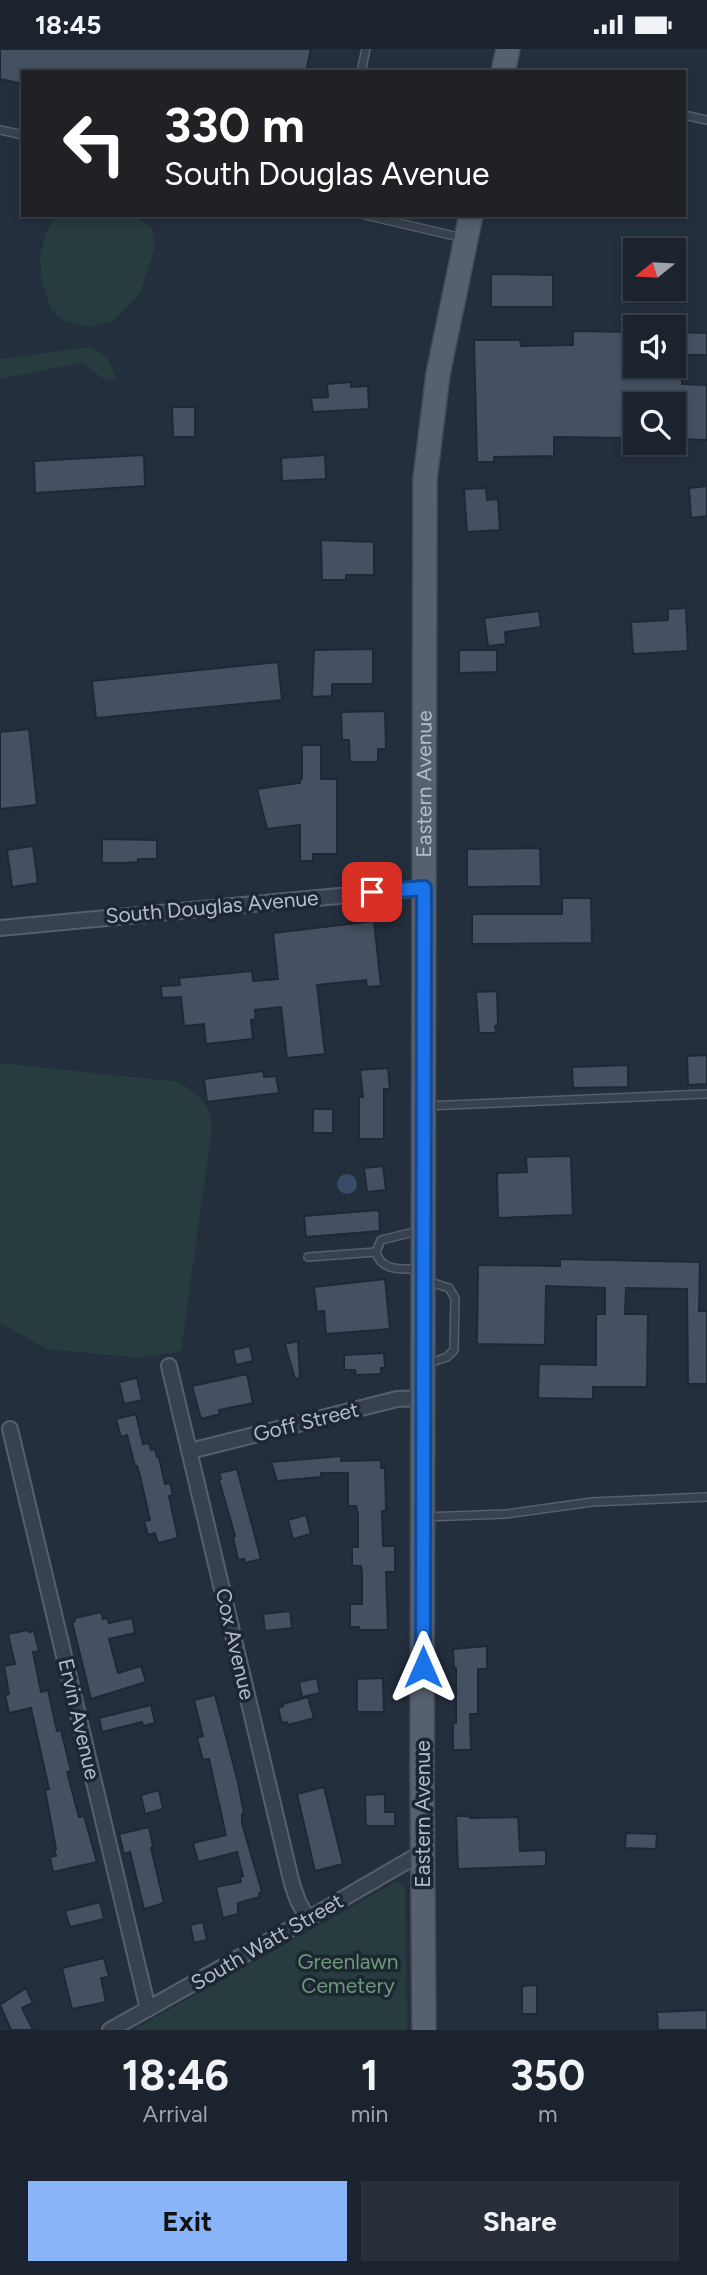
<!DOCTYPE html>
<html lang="en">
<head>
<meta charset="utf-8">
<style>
	:root { --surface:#1b232e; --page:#282f3a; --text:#f1f3f6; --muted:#a0a4aa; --line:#39404a; --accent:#8ab4f8 }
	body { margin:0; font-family:Figtree,sans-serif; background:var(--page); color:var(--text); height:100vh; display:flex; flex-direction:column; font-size:26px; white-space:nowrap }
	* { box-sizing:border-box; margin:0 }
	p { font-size:23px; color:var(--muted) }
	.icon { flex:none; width:38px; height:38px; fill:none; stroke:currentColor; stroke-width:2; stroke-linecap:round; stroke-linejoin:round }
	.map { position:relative; height:1981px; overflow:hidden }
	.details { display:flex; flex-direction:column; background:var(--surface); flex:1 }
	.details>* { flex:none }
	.hud { position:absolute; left:21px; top:21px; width:665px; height:147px; border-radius:0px; box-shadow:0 4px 10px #0003,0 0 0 2px var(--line); background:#202124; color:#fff; overflow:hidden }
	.needle { width:46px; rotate:252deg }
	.tools { position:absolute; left:623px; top:189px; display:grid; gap:14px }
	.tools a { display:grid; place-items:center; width:63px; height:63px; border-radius:0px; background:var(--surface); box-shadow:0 4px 10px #0003,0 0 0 2px var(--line); font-size:35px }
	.pin { position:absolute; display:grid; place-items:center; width:60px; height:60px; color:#fff; margin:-30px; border-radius:14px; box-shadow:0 4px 10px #0006 }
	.me { position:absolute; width:77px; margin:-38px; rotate:0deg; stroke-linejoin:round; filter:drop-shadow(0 0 5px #0008) }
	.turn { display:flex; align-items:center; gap:24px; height:147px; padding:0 28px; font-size:32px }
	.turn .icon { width:91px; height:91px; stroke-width:2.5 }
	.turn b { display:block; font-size:49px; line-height:60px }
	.eta { display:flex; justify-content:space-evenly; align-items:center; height:119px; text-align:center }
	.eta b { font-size:42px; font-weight:700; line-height:49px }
	.primary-button { display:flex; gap:14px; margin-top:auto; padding:14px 28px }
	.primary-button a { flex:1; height:80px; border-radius:0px; background:var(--accent); color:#111; font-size:28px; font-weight:700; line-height:80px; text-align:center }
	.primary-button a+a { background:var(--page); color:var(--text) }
	.status { display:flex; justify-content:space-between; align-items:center; height:49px; padding:0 35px; background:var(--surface); direction:ltr }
	.status svg { height:19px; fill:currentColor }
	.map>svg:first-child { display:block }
	.green { fill:#263c3f }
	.water { fill:#394c67 }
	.building { fill:#455162; stroke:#1f2835; stroke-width:2 }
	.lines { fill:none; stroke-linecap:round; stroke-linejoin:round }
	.service-casing { stroke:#565f6c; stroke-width:10 }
	.minor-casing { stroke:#565f6c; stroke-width:18 }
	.primary-casing { stroke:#414a57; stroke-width:26 }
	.service { stroke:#38414e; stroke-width:7 }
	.minor { stroke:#38414e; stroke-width:14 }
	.primary { stroke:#56606e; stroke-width:23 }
	.route-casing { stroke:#114b97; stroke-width:18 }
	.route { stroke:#1a73e8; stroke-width:12 }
	.labels { text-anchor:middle; stroke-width:7; stroke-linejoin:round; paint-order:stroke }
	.street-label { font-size:21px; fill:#b4bcc9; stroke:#1d2633 }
	.park-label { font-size:21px; fill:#6b9a76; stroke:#1d2633 }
</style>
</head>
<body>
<div class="status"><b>18:45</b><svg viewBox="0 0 49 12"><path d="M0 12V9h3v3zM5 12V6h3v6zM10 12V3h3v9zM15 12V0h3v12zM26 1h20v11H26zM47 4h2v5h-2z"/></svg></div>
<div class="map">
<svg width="707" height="1981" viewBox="0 0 707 1981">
	<rect width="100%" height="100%" fill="#242f3e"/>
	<g class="green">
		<polygon points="56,166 131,166 152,178 155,199 139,246 114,271 91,278 63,271 52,262 41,230 40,206 46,184"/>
		<path d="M89,298C108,304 111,313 116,332C93,330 95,317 78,314L0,330V310Z"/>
		<path d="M0,1014L178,1033C198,1044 210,1055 212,1079L181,1302L141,1309L47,1300L0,1274Z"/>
		<polygon points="397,1832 405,1839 407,1981 133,1981"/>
	</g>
	<circle class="water" cx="347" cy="1135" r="10"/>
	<g class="building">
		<polygon points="0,0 311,0 306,23 23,23 23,35 0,30"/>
		<polygon points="491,225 553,226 553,258 491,258"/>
		<polygon points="573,282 635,283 635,322 682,322 682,335 707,336 707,391 674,390 674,344 635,344 635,389 554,388 554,407 494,408 494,413 477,413 474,291 520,291 521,297 573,296"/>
		<polygon points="674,283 707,284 707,306 674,306"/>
		<polygon points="351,333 351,338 368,337 369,360 313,363 311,349 328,348 327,335"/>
		<polygon points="172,358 195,358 195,388 173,388"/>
		<polygon points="144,406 145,437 35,444 34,412"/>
		<polygon points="325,406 326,430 282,432 281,409"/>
		<polygon points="707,437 707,467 691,469 689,439"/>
		<polygon points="486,439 487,451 498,450 500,481 467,483 464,440"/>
		<polygon points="321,491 374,493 374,526 346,526 346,531 322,531"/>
		<polygon points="686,559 688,602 633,605 631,573 668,571 668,560"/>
		<polygon points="539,562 541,578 505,583 506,595 488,597 484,569"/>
		<polygon points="373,600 373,635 332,635 332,647 312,648 314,601"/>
		<polygon points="459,601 497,601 497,623 459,624"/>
		<polygon points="278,613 282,651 96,669 92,632"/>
		<polygon points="385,662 386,700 378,700 378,713 350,713 349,691 342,691 341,663"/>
		<polygon points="29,680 37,756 0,760 0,683"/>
		<polygon points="302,696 321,696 321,730 337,730 337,805 313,805 313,812 300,812 300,776 267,780 257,740 300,734 300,730 302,730"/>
		<polygon points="102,790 157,791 157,810 138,810 138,813 125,814 102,814"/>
		<polygon points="33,797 38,834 12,838 7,801"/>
		<polygon points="540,799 541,837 467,838 467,800"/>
		<polygon points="562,849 591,849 592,894 472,895 472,865 562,865"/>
		<polygon points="374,872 381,937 367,938 366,931 317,936 325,1005 287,1009 281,958 255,961 256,970 251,971 253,990 206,995 204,975 184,977 181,948 162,949 161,937 180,936 179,929 252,922 253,932 278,930 273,884"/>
		<polygon points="497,942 498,977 495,977 496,984 479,984 476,943"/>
		<polygon points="707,1006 707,1035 688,1036 687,1007"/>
		<polygon points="628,1016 628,1038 573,1039 572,1018"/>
		<polygon points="388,1019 390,1040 384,1040 384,1090 359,1090 359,1048 363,1048 360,1021"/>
		<polygon points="263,1022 264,1028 276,1027 279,1044 207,1053 204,1030"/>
		<rect x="313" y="1060" width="20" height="24"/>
		<polygon points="571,1107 573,1166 498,1169 497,1124 527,1123 526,1108"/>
		<polygon points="383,1117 386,1141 367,1143 364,1119"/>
		<polygon points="379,1161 380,1182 306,1188 304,1167"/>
		<polygon points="560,1210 700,1213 699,1262 707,1262 707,1335 688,1335 687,1240 626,1239 625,1265 648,1265 647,1338 593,1338 593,1350 538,1349 539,1315 596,1316 596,1265 605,1265 605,1239 546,1237 545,1296 477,1295 478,1216 560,1217"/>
		<polygon points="385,1230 390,1280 326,1285 324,1262 317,1263 314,1238"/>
		<polygon points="298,1292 300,1329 295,1330 285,1295"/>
		<polygon points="250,1297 253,1312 236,1316 233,1301"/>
		<polygon points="384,1304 385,1319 381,1319 381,1325 356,1326 355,1321 344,1321 344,1306"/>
		<polygon points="247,1325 253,1354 219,1361 220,1365 201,1370 192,1337"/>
		<polygon points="137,1329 142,1351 124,1355 119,1333"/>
		<polygon points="136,1365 143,1395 149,1394 151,1401 155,1400 157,1408 159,1408 165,1435 170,1434 173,1446 169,1447 178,1489 158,1494 155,1484 148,1486 144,1472 150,1471 140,1427 137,1417 135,1417 127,1386 121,1388 116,1370"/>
		<polygon points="341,1407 341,1412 381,1411 381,1419 385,1419 386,1462 382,1462 383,1497 395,1497 395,1523 386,1523 388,1581 359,1581 359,1578 350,1578 350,1555 362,1555 362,1523 361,1517 352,1517 352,1498 358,1498 358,1465 356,1457 348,1457 348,1424 321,1424 321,1428 277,1432 271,1413"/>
		<polygon points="237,1420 261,1510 245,1514 244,1510 238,1511 233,1488 235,1487 219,1431 221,1430 219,1424"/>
		<polygon points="306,1466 311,1485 293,1490 288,1471"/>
		<polygon points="290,1562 292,1579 265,1582 263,1565"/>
		<polygon points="101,1563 103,1570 107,1569 109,1574 132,1569 135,1584 109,1590 118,1624 141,1617 146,1633 91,1650 72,1573 75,1572 75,1569"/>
		<polygon points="28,1581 29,1583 34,1582 39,1602 33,1603 41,1643 48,1641 57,1682 61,1681 71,1722 67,1723 79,1768 84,1767 97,1813 53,1823 50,1808 56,1807 54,1800 56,1800 45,1741 49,1740 31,1659 9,1664 5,1646 9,1645 4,1617 15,1615 8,1585"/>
		<polygon points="487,1597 487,1620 478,1620 478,1665 470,1665 471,1701 453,1701 453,1674 456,1674 456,1619 454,1619 453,1600"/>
		<polygon points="317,1629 320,1644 302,1648 299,1633"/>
		<polygon points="383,1629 384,1663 357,1663 357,1630"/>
		<polygon points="215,1646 238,1733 244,1765 242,1765 242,1774 262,1843 259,1844 260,1848 238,1854 238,1865 223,1869 216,1838 241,1833 240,1827 243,1827 237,1803 198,1813 193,1794 226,1786 209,1710 203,1711 197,1689 203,1687 194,1651"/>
		<polygon points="308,1648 314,1669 288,1676 287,1673 282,1674 278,1659 283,1657 283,1655"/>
		<polygon points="151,1656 155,1674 143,1677 142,1673 102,1683 99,1669"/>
		<polygon points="324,1738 343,1815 315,1822 297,1745"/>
		<polygon points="159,1741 163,1760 145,1765 141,1746"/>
		<polygon points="385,1745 385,1763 395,1763 395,1777 366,1777 365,1746"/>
		<polygon points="456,1767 470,1767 470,1769 518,1768 520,1802 546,1801 546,1817 458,1820"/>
		<polygon points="149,1778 153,1798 151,1799 164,1854 144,1860 130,1803 124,1805 119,1785"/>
		<polygon points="626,1784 657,1785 656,1800 625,1799"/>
		<polygon points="100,1853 104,1870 70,1878 65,1862"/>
		<polygon points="203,1873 207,1891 194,1894 190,1876"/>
		<polygon points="104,1909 109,1928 101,1929 106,1953 72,1960 62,1919"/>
		<polygon points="537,1936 537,1965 522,1965 522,1937"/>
		<polygon points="26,1939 33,1954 22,1959 33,1981 11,1981 0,1956"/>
		<polygon points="707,1961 707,1981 658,1981 657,1963"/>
	</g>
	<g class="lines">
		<g class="service-casing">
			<g id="service">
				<polyline points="361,23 366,0"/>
				<polyline points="684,66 707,71"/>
				<polyline points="0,81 23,86"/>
				<polyline points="365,166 463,189"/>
				<polyline points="425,1057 707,1045"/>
				<path d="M418,1182L381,1191L376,1203C381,1223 403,1220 420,1220"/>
				<polyline points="308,1208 376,1203"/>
				<polyline points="427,1315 447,1308 454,1301 455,1249 449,1239 427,1232"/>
				<polyline points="424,1468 506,1465 592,1453 707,1448"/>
			</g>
		</g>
		<g class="minor-casing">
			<g id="minor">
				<polyline points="0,879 424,839"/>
				<polyline points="169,1317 292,1835 298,1852 308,1870"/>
				<polyline points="10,1380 148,1960"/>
				<polyline points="190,1402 397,1350 423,1349"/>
				<polyline points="110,1981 308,1870 423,1803"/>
			</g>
		</g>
		<g class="primary-casing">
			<g id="primary">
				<polyline points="503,23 508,0"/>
				<path id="s1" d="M424,1981L422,1722L425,430L438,325L471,166"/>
			</g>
		</g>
		<use href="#service" class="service"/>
		<use href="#minor" class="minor"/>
		<use href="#primary" class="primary"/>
	</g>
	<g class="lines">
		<g class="route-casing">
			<polyline id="route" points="372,843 424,839 423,1618"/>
		</g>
		<use href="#route" class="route"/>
	</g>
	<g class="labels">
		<g class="street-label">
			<text dy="7" stroke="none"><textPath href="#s1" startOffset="1246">Eastern Avenue</textPath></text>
			<text transform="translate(212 858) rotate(-5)" y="7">South Douglas Avenue</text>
			<text transform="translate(306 1373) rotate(-14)" y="7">Goff Street</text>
			<text transform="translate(235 1595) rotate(77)" y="7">Cox Avenue</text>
			<text transform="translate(79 1670) rotate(77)" y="7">Ervin Avenue</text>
			<text transform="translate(423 1765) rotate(-90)" y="7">Eastern Avenue</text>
			<text transform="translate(267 1893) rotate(-30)" y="7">South Watt Street</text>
		</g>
		<g class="park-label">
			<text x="348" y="1920">Greenlawn<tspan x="348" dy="24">Cemetery</tspan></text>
		</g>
	</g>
</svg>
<div class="tools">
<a><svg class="needle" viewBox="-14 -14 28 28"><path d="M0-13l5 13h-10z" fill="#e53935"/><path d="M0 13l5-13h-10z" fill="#a0a4aa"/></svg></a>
<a><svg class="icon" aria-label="sound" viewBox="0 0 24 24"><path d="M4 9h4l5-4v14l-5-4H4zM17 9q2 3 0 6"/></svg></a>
<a><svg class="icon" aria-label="search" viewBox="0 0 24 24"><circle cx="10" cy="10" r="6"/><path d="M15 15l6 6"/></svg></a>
</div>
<div class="pin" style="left:372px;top:843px;background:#d93025"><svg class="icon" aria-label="arrive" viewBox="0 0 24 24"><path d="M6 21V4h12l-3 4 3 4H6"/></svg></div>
<svg class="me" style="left:423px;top:1618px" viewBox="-20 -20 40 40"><path d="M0-17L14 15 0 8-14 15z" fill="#1a73e8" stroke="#fff" stroke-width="4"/></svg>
<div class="hud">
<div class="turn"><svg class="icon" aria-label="left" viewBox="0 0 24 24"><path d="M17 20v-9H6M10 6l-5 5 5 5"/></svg><div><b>330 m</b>South Douglas Avenue</div></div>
</div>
</div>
<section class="details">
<div class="eta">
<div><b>18:46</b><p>Arrival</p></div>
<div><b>1</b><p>min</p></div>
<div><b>350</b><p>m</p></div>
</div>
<div class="primary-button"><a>Exit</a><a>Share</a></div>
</section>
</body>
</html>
